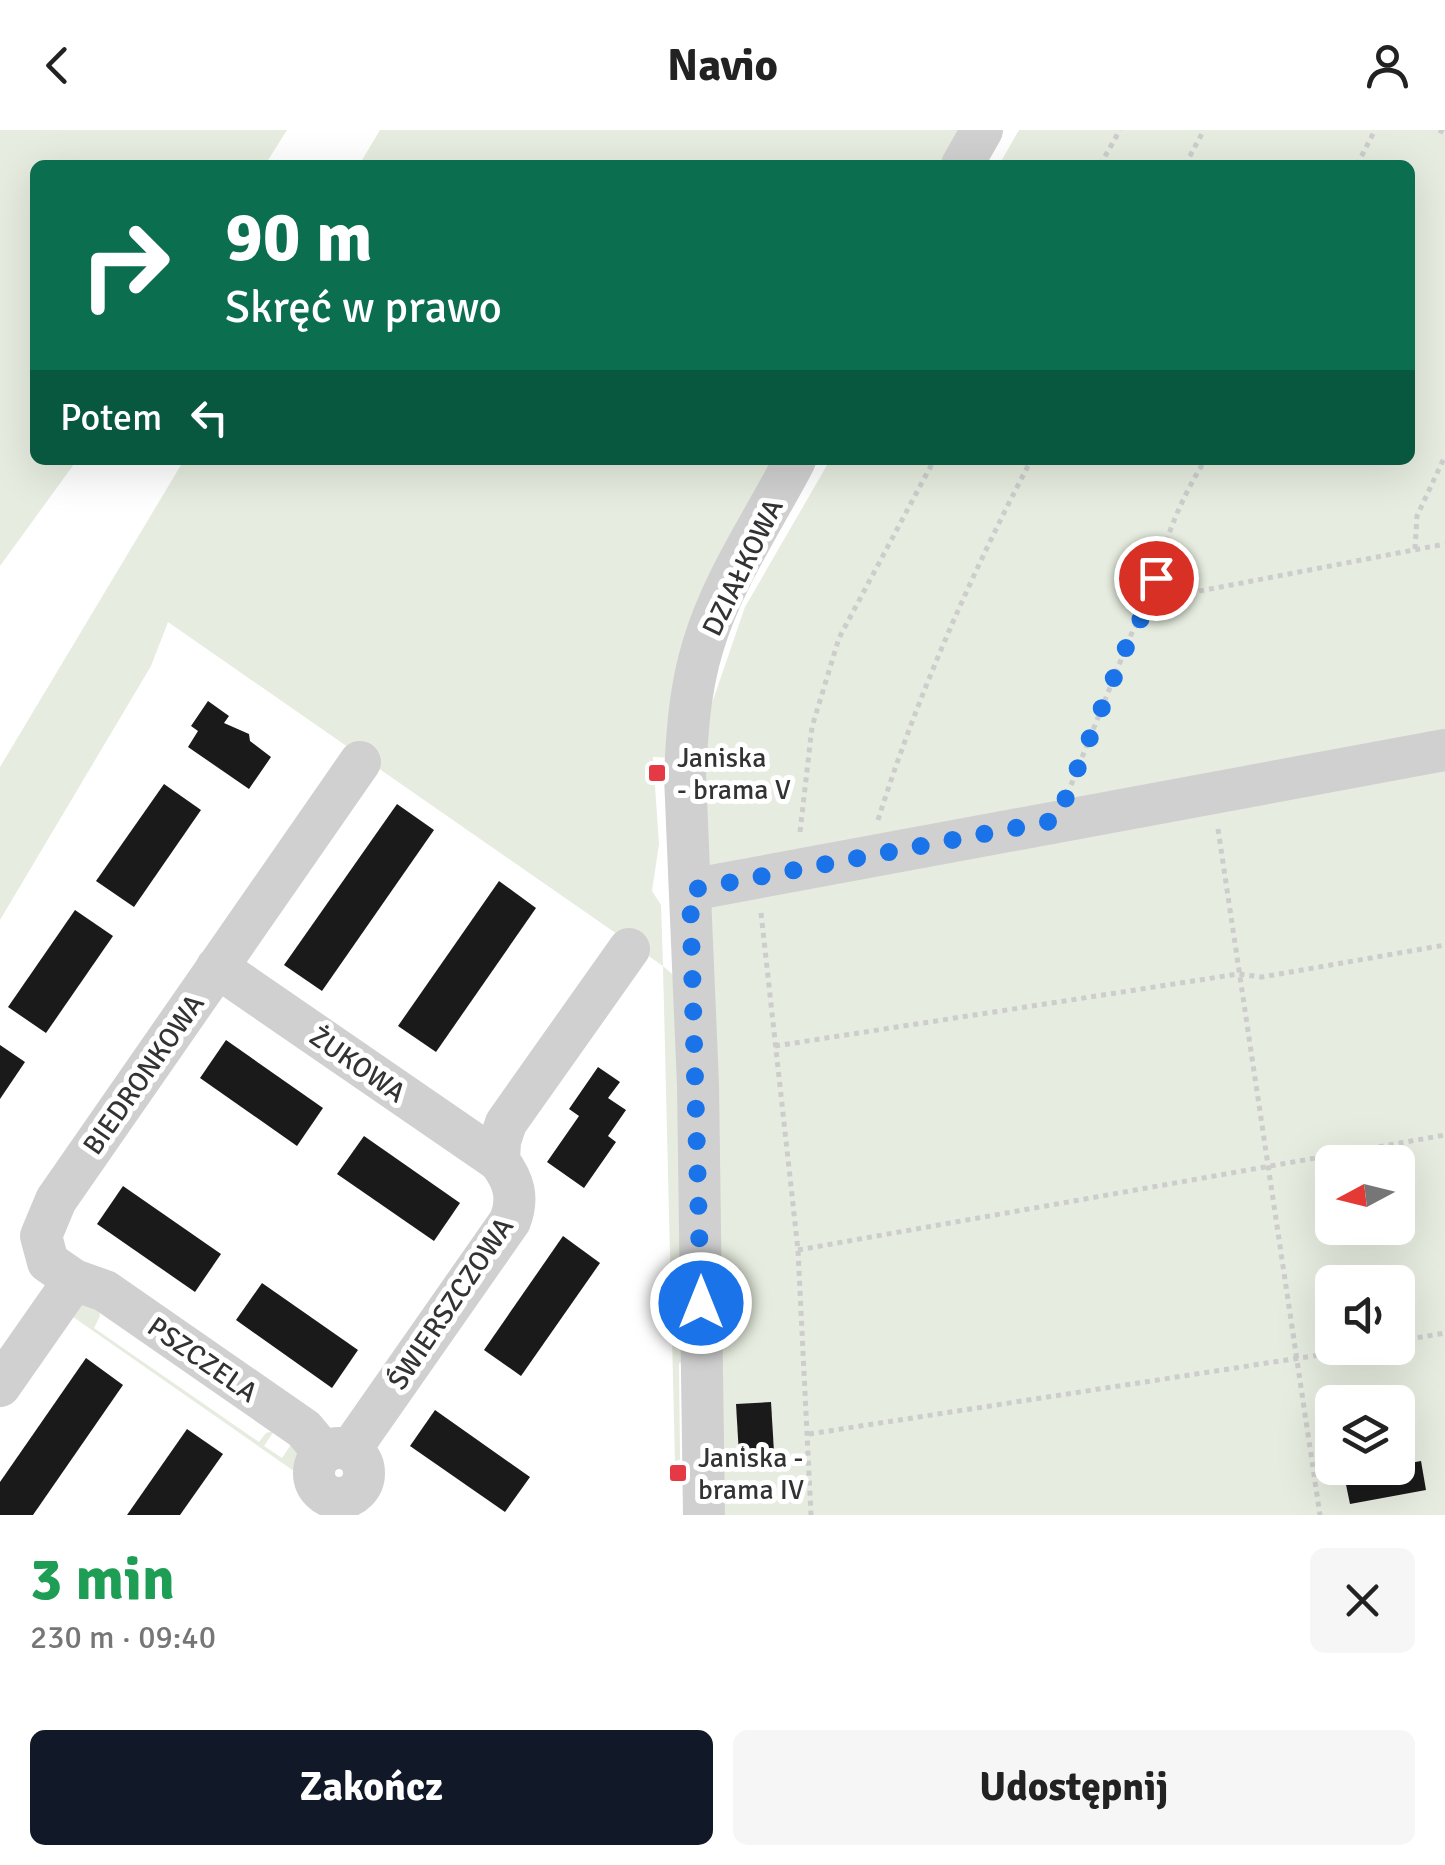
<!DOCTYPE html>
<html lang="pl">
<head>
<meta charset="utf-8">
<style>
	:root { --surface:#fff; --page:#f6f6f6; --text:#222; --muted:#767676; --accent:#111827 }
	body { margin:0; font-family:Signika,sans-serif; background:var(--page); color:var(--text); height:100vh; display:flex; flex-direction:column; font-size:38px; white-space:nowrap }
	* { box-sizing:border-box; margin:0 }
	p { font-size:32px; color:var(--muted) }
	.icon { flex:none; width:55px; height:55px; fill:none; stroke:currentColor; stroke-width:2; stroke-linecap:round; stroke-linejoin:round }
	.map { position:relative; height:1385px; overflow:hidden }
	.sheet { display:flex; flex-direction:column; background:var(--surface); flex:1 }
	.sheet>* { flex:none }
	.hud { position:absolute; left:30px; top:30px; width:1385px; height:305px; border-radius:15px; box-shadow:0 10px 40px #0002; background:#0b6e4f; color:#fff; overflow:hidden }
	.needle { width:65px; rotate:263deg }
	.fabs { position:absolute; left:1315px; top:1015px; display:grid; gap:20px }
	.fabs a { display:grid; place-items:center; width:100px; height:100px; border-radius:15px; background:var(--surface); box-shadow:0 10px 40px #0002; font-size:50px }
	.pin { position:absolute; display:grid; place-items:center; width:85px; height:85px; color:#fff; margin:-42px; border:5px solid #fff; border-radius:50%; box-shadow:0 2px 10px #0007 }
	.me { position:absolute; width:110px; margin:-55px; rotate:0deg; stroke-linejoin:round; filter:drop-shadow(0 0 8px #0008) }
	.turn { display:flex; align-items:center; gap:35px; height:210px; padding:0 30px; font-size:45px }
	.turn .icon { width:130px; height:130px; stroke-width:2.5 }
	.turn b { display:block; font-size:70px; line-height:85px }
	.then { display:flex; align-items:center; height:95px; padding:0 30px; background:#0003; gap:20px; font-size:38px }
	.round { display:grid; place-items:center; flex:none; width:105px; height:105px; border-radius:15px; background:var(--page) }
	.overview { display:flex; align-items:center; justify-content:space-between; height:170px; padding:0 30px }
	h1 { font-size:60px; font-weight:800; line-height:75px; color:#1e9e55 }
	.cta { display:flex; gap:20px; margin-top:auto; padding:20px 30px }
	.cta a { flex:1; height:115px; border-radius:15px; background:var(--accent); color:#fff; font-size:40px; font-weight:800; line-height:115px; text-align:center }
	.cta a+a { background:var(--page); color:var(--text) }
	header { display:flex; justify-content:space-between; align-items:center; height:130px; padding:0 30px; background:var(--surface); font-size:45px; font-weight:800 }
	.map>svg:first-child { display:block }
	.green { fill:#e6ecdf; fill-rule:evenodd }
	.building { fill:#1a1a1a }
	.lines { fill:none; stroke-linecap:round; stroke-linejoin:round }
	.path { stroke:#cdcdcd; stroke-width:5; stroke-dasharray:5 5; stroke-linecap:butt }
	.minor { stroke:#d0d0d0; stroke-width:42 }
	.route { stroke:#1a73e8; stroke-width:18; stroke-dasharray:0 32.4 }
	.poi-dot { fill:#e63946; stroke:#fff; stroke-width:4 }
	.labels { text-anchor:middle; stroke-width:10; stroke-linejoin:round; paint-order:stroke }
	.street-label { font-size:28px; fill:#333; stroke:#fff }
	.poi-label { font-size:28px; fill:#333; stroke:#fff; text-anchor:start }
</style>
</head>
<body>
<header><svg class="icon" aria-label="back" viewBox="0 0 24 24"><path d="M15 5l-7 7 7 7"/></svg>Navio<svg class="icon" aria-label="person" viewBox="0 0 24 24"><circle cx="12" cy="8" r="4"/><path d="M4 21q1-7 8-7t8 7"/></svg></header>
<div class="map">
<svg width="1445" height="1385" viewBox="0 0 1445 1385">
	<rect width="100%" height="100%" fill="#fff"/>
	<g class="green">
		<polygon points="0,0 287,0 265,35 35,35 35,330 77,330 0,436"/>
		<polygon points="380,0 969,0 949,35 359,35"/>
		<path d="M1019,0H1445V1385H725L708,953L701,643L712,573L745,477L830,330H1410V35H999ZM1332,1032H1398V1098H1332ZM1332,1152H1398V1218H1332ZM1332,1272H1398V1338H1332Z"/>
		<polygon points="184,330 781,330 672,628 653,627 659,714 652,761 661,775 663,836 681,852 687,1232 679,1233 680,1330 675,1331 663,836 168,492 151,536 0,790 0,637"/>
		<polygon points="98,1173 100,1186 94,1198 259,1312 266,1303 274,1301 264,1316 282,1328 294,1310 302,1323 301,1346 66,1182 72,1176"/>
	</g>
	<g class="building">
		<polygon points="208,571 229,586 224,593 249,604 250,611 271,627 249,659 188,617 198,601 191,596"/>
		<polygon points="164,654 201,680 134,777 96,751"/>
		<polygon points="397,674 434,700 322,861 284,835"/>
		<polygon points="499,751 536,778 436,922 398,896"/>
		<polygon points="75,780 113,806 46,903 8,877"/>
		<polygon points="226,910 323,978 297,1016 200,948"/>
		<polygon points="0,915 25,932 0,969"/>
		<polygon points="598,937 620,952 608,968 626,980 608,1006 616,1012 584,1058 547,1032 579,986 569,979"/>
		<polygon points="364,1006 460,1073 434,1111 337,1044"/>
		<polygon points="123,1056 221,1124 195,1162 97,1094"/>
		<polygon points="563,1106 600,1133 521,1246 484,1220"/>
		<polygon points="262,1153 358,1220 332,1258 236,1190"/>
		<polygon points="86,1228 123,1255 33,1385 0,1385 0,1352"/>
		<polygon points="771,1272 774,1322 739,1325 736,1274"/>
		<polygon points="435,1280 530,1347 505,1382 410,1316"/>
		<polygon points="187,1299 223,1324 180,1385 127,1385"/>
		<polygon points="1421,1331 1426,1360 1350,1374 1344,1345"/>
	</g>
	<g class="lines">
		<g class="path">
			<polyline points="1439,0 1445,3"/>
			<polyline points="1100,35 1120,0"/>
			<polyline points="1185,35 1204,0"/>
			<polyline points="1357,35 1375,0"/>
			<polyline points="1415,419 1417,386 1445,326"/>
			<path d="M1153,470C1159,420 1179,372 1205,330"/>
			<polyline points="1071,655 1133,500 1153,470 1445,414"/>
			<path d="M878,690C917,566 971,445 1031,330"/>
			<polyline points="1218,699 1320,1385"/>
			<polyline points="800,702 812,597 839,508 934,330"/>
			<polyline points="761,783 798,1120 811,1385"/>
			<polyline points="775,916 1238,844 1262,847 1445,815"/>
			<polyline points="798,1120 1445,1005"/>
			<polyline points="1398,1211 1445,1203"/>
			<polyline points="809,1304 1364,1218"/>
		</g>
		<g class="minor">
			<polyline points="962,35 982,0"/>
			<polyline points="690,760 1445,620"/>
			<polyline points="217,837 499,1031"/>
			<polyline points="0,1256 74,1150"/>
			<circle cx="339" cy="1343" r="25"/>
			<path d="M350,1320L510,1091C519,1068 514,1051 499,1031L500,1011L506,993L629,819"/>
			<polyline points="324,1323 304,1299 105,1161 74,1150 48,1132 41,1106 56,1070 360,632"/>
			<path d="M704,1385L698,955L685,646C687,602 690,558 703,516C722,451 764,390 795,330"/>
		</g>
	</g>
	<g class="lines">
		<polyline class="route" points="701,1173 690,760 1057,690 1133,500 1154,470 1156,448"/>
	</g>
	<g class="poi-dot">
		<rect x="647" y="633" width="20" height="20" rx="5"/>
		<rect x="668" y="1333" width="20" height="20" rx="5"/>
	</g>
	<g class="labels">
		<g class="street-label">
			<text transform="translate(742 437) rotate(-64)" y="10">DZIAŁKOWA</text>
			<text transform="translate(358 934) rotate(35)" y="10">ŻUKOWA</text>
			<text transform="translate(143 944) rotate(-55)" y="10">BIEDRONKOWA</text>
			<text transform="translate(450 1173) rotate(-56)" y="10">ŚWIERSZCZOWA</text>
			<text transform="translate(203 1229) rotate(35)" y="10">PSZCZELA</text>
		</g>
		<g class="poi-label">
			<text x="677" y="637">Janiska<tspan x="677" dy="32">- brama V</tspan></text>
			<text x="698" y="1337">Janiska -<tspan x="698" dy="32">brama IV</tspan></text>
		</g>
	</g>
</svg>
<div class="fabs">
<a><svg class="needle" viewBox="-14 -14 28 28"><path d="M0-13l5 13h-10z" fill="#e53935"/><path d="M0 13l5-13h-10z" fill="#767676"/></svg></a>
<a><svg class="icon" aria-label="sound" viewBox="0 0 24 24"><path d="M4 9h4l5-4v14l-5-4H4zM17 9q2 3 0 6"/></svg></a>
<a><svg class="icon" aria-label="layers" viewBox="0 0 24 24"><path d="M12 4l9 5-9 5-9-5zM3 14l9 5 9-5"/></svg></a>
</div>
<div class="pin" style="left:1156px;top:448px;background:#d93025"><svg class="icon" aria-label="arrive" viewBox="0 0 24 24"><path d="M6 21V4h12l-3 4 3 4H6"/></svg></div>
<svg class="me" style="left:701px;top:1173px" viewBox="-20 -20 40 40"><circle r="17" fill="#1a73e8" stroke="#fff" stroke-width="3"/><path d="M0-11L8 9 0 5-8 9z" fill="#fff"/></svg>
<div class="hud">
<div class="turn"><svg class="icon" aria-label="right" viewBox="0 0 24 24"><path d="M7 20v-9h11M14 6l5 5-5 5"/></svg><div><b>90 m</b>Skręć w prawo</div></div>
<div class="then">Potem<svg class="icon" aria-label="left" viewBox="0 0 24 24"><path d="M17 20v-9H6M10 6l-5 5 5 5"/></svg></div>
</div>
</div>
<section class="sheet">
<div class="overview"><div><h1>3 min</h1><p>230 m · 09:40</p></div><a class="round"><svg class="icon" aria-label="close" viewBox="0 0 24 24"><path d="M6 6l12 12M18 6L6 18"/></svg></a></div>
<div class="cta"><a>Zakończ</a><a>Udostępnij</a></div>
</section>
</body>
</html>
